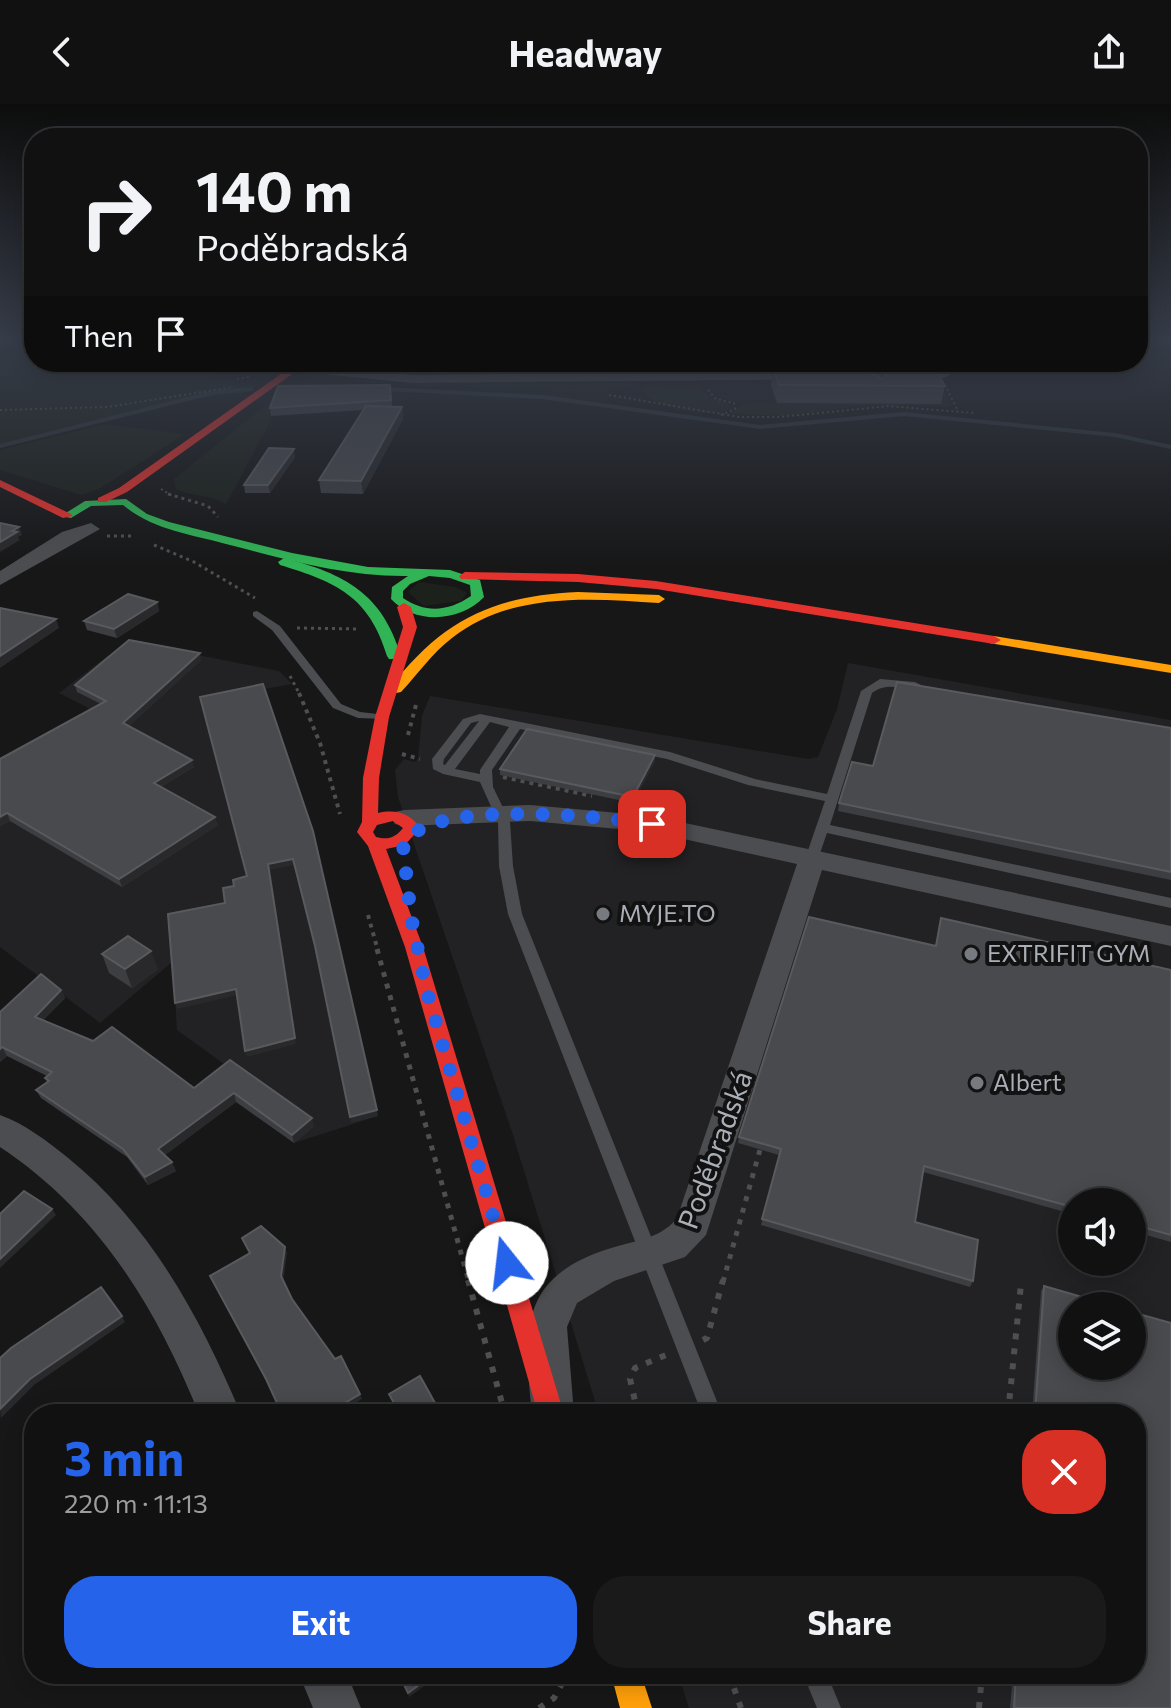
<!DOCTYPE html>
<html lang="en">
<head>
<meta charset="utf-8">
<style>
	:root { --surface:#111112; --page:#1a1a1b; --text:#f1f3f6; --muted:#9c9d9f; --line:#303132; --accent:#2563eb }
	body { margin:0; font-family:Commissioner,sans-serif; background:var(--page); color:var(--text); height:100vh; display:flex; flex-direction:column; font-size:30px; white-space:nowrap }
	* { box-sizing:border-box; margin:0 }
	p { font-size:26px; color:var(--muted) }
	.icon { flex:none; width:44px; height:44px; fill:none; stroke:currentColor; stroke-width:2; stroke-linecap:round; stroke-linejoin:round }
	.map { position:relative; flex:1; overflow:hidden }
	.panel { position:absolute; left:24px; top:1300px; width:1122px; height:280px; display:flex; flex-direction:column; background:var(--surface); border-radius:32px; box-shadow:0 4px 20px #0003,0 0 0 2px var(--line) }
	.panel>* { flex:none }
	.guide { position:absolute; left:24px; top:24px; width:1124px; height:244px; border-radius:32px; box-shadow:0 4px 20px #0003,0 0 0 2px var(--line); background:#111112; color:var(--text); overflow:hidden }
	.controls { position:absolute; left:1058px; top:1084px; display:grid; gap:16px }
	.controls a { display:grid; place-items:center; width:88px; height:88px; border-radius:50%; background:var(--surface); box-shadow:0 4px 20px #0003,0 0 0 2px var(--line); font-size:40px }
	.pin { position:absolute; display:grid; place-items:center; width:68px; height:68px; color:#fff; margin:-34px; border-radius:16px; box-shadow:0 4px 12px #0006 }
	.me { position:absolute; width:88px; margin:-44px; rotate:344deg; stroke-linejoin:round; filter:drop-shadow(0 0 6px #0008) }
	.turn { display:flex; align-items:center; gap:28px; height:168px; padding:0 40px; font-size:36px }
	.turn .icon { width:104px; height:104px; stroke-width:2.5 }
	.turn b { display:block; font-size:56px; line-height:68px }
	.then { display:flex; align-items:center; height:76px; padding:0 40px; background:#0003; gap:16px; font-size:30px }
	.round { display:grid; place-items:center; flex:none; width:84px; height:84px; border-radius:32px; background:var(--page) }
	.head { display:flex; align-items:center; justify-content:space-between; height:136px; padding:0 40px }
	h1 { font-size:48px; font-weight:700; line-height:60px; color:var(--accent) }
	.primary-button { display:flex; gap:16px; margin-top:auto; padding:16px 40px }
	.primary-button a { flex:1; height:92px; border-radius:32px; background:var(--accent); color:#fff; font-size:32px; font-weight:700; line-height:92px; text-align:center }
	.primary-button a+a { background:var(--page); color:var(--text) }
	header { display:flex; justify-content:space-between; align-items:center; height:104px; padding:0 40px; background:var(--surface); font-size:36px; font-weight:700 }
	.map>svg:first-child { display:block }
	.built { fill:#222224; fill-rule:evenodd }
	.green { fill:#1c211c }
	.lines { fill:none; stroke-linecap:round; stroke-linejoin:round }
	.stream { stroke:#2c3338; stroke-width:4 }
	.path-far4 { stroke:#4d4f51; stroke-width:2; stroke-dasharray:2 3; stroke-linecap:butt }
	.path-far3 { stroke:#4d4f51; stroke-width:3; stroke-dasharray:3 4; stroke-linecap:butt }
	.path-far2 { stroke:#4d4f51; stroke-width:4; stroke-dasharray:4 5; stroke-linecap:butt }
	.path-far1 { stroke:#4d4f51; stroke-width:5; stroke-dasharray:5 7; stroke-linecap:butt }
	.path { stroke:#4d4f51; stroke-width:6; stroke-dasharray:6 9; stroke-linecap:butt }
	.lane { fill:#4c4d50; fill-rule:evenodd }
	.street { fill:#4c4d50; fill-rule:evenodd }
	.fast { fill:#30b455; fill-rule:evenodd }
	.slow { fill:#ff9f0a; fill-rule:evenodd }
	.jam { fill:#e5322d; fill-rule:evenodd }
	.wall { fill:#3d3e41 }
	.shaded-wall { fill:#29292b }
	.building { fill:#494a4e; stroke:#585a5e; stroke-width:2 }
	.route { stroke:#2563eb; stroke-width:14; stroke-dasharray:0 25.2 }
	.poi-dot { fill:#777a7f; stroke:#121213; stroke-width:3 }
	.labels { text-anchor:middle; stroke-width:8; stroke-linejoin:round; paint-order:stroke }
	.poi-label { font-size:24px; fill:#aaafb7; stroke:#121213; text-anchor:start }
	.near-street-label { font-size:28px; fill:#aaafb7; stroke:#121213 }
</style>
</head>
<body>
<header><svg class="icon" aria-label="back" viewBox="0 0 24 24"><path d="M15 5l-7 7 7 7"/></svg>Headway<svg class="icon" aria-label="share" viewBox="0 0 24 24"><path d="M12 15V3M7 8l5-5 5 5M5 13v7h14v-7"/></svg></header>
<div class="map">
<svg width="1171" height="1604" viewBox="0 0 1171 1604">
	<rect width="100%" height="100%" fill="#171718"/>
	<g class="built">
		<polygon points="325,258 613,258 612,271 504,271 450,266 397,271 319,263"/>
		<polygon points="127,537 279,567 292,580 265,585 315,734 378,1012 294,1039 212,980 231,965 177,926 172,847 171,859 100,919 0,843 0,666 92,606 59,589"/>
		<path d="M848,559L1171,616V1604H689L678,1570H1136V1310H599L512,1028L398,693L395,666L404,655L415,658L418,654L422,612L430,592L808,655L818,653L837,605ZM1072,1098H1132V1158H1072ZM1072,1202H1132V1262H1072Z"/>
	</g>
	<g class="green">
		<polygon points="0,237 34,237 34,258 278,258 265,273 218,269 209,275 259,280 246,289 194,294 0,343"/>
		<polygon points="310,268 447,278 441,282 427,283 303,274"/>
		<polygon points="634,277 632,282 596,288 468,283 459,278"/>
		<path d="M648,282L699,283L711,295L728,299L731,305C709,315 667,306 647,292L644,284Z"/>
		<polygon points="935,287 945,288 953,303 873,301 782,312 727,310 746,299 942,300"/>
		<path d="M277,292L268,322L226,400C214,391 193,393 176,385L174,375Z"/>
		<polygon points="104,320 185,330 99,385 81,391 0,366 0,346"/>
		<polygon points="419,478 456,483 467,489 461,497 424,502 408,488"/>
	</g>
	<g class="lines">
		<g class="stream">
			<polyline points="383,285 543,293 760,323 904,310 1115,331 1171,343"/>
			<polyline points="0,342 211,289 251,285"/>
		</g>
		<g class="path-far4">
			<polyline points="237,275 249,273"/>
			<polyline points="947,285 958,307"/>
			<polyline points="708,286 716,295 734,299 735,305 721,311"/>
			<polyline points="609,291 739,313 780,313 888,302 974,309"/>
			<polyline points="0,306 107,303 234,283"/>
			<polyline points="161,385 173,392"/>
		</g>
		<g class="path-far3">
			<polyline points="168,390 208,402 218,413"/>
			<polyline points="107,432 131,432"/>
			<polyline points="154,441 194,458 255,494"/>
			<polyline points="297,524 360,525"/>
			<polyline points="290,572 300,591"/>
		</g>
		<g class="path-far2">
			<polyline points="299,589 320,639 340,710"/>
			<polyline points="408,631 417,597"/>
			<polyline points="402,650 420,655"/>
			<polyline points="503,673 592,692"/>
			<polyline points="368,811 378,847"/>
		</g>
		<g class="path-far1">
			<polyline points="377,845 469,1178"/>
			<polyline points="723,1178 761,1042"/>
		</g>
		<g class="path">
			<polyline points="468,1176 505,1310"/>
			<polyline points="703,1236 707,1234 723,1176"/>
			<polyline points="638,1310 630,1275 635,1264 666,1251"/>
			<polyline points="1008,1310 1021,1180"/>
			<polyline points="729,1570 741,1604"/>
			<polyline points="539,1604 554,1594 567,1570"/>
			<polyline points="979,1604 982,1570"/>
		</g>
		<g class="lane">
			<polygon points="257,507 280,522 341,600 360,608 386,611 386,615 358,614 333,604 272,526 253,512 253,508"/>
			<path d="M880,575L915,578L921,581C904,590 891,575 872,589L830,721L1171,794V804L827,729L817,758H807L805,755L825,697L748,681L667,655L520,625L492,666L493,683L510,718L513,762L522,810L722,1310H702L508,810L499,762L498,718L480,678L443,670L433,665L432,655L463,615L480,610L670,648L755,675L827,690L861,587ZM479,617L445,661L443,660L444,655L471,619ZM490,618L509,623L480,666V670L455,665Z"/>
			<polygon points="803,1570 827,1570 841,1604 817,1604"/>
		</g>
		<g class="street">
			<polygon points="297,260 413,271 944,266 951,270 944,274 413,279 292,267 292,261"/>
			<polygon points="91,419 100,425 0,481 0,467 62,428"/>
			<path d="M530,701L652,712L1171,822V842L822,766L706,1131L685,1153L614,1177L577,1199L567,1223L574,1310H532C523,1222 519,1170 618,1142C640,1136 662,1133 677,1114L797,760L652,728L530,717L404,722L395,720L391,714L395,708L404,706Z"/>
			<path d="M0,1011C25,1020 47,1037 67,1053C150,1120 200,1213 241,1310H199C156,1203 98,1108 0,1043Z"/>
			<polygon points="299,1570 347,1570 361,1604 313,1604"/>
		</g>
		<g class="fast">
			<path d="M126,395L147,410L169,418L292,449L368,463L450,466L480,476L484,493C460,518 415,521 391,495L392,483L408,472C346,473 286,455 226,440C190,430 153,426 123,401L91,402L71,414L61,412L85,397ZM429,472L450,474L470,481L471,492C449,507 426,510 403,494V487L410,480Z"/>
			<path d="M284,454C345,470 382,489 401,552L399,555H389L387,552C369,492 336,478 280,461L278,458Z"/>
		</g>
		<g class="slow">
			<path d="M578,488L659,491L665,495L659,499C589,494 510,488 452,534C432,549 418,570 401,588L396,589L389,585C442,516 492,492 578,488Z"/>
			<polygon points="994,532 1171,561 1171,569 989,539 987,536"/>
			<polygon points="611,1570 641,1570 652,1604 620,1604"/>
		</g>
		<g class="jam">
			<polygon points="298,258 309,258 127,388 106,398 98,398 98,394 119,384"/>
			<polygon points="0,376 71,410 73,412 63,414 0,383"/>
			<polygon points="465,468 578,470 656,477 994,532 1001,536 994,540 656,485 578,478 461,475 459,472"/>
			<path d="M404,499L411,503L417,523L389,613L379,674L378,709C396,705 410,709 420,724L405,741L386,745L423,843L564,1310H538L405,843L368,742L357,728L362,718L363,674L375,613L403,523L397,503ZM393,717L403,724C395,734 388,736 376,733L373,728L377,721Z"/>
		</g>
	</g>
	<g class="wall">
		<polygon points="220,258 257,258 249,264 221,262"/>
		<polygon points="663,258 709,258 709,265 664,266"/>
		<polygon points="882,262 945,282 941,300 777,299 771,281 773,263 873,271 880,274"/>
		<polygon points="390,281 392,302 402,303 403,315 363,390 321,389 319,376 363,306 271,312 270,304"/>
		<polygon points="295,353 270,389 245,389 244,381"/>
		<polygon points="157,498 159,507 117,534 87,526 84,517"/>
		<polygon points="201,556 129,622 194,663 161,683 218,721 122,783 10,717 0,722 0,655 101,600 77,588 75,581"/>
		<polygon points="1171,624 1171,776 838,707 839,699 873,662"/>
		<polygon points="655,657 633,699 500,671 500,665"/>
		<polygon points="935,842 1171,866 1171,1138 1132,1127 1132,1098 1072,1098 1072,1110 923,1068 915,1118 973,1177 970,1183 761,1121 779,1051 738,1039 739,1033"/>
		<polygon points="102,850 158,865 132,884 109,869"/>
		<polygon points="61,886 65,894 43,916 194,984 230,956 314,1022 294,1039 236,998 165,1051 176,1067 148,1081 127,1053 41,994 36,986 47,978 45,974 47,972 7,952 0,958 0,908"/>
		<polygon points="1044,1182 1113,1202 1072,1202 1072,1262 1132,1262 1132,1208 1171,1219 1171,1604 1010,1604 1013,1570 1136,1570 1136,1310 1032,1310 1041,1187"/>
	</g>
	<g class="shaded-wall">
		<polygon points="248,258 257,258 249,264"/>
		<polygon points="402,303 403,315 363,390 361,377"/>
		<polygon points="294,345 295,353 270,389 268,381"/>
		<polygon points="19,423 22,431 18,433 20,436 0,448 0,438 12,427"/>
		<polygon points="157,498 159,507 117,534 114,525"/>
		<polygon points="56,515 59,524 0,564 0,552"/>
		<polygon points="200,549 201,556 125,626 123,619"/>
		<polygon points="655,651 655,657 633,699 633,693"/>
		<polygon points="192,656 194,663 156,686 154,679"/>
		<polygon points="7,709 10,717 0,722 0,713"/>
		<polygon points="215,713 218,721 122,783 119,775"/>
		<polygon points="293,755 294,761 269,766 296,940 247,953 245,947 268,760"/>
		<polygon points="151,847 158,865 132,884 125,865"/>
		<polygon points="236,885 238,891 177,905 175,899"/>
		<polygon points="61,886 65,894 39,921 35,913"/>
		<polygon points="2,943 7,952 0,958 0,945"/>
		<polygon points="234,989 236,998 161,1054 158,1045"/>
		<polygon points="377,1006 378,1012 351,1019 350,1013"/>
		<polygon points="312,1014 314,1022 294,1039 292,1031"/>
		<polygon points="172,1058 176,1067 148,1081 145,1073"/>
		<polygon points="52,1105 56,1111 0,1164 0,1155"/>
		<polygon points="285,1143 287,1149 283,1178 281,1172"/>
		<polygon points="122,1212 125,1218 34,1281 1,1314 0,1305 30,1275"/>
		<polygon points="360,1290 362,1295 337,1310 326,1310"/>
		<polygon points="435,1299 436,1304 427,1310 418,1310"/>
		<polygon points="434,1570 441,1570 409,1593 408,1589"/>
	</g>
	<g class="building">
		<polygon points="870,262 873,271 882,275 886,273 882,262 934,263 945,282 779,281 773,263"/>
		<polygon points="390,281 391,296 270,304 278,282"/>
		<polygon points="366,302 402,303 361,377 319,376"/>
		<polygon points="269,344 294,345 268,381 244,381"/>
		<polygon points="0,419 19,423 12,427 17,428 0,438"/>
		<polygon points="128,490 157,498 114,525 84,517"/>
		<polygon points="0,504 56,515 0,552"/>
		<polygon points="129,536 200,549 123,619 192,656 154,679 215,713 119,775 7,709 0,713 0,655 106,597 75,581"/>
		<polygon points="897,578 1171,624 1171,768 839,699 852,658 873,662"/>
		<polygon points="263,580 313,727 377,1006 350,1013 315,842 293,755 268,760 295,934 245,947 236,885 175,899 168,810 225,799 223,784 234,782 233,776 247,772 200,593"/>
		<polygon points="527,625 655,651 633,693 500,665"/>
		<polygon points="809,813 936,842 941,814 1171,866 1171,1131 1132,1120 1132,1098 1072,1098 1072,1103 924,1062 915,1118 978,1136 973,1177 762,1115 781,1045 739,1033"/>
		<polygon points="128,832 151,847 125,865 102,850"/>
		<polygon points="41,870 61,886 35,913 93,937 112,923 194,984 230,956 312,1014 292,1031 234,989 158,1045 172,1058 145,1073 123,1045 36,986 49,977 45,974 52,968 2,943 0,945 0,908"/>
		<polygon points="24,1087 52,1105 0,1155 0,1110"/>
		<polygon points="261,1122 285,1143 281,1172 292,1195 335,1255 341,1252 360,1290 326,1310 282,1310 266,1275 210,1172 250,1149 242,1134"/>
		<polygon points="1044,1182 1113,1202 1072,1202 1072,1262 1132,1262 1132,1208 1171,1219 1171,1604 1014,1604 1016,1570 1136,1570 1136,1310 1035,1310"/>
		<polygon points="101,1183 122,1212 30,1275 0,1305 0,1254 11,1244"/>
		<polygon points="420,1272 435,1299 418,1310 400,1310 389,1290"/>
		<polygon points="399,1570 434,1570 408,1589"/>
	</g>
	<linearGradient id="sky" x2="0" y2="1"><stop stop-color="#0d0d0d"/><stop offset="0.51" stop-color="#363c48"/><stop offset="1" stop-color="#363c48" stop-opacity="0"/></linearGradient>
	<rect width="1171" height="462" fill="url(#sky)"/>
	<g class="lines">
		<path class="route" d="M507,1159L427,888L411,813L403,741C428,693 604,713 652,720"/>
	</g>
	<g class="poi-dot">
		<circle cx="603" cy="810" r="8"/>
		<circle cx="971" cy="850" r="8"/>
		<circle cx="977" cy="979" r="8"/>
	</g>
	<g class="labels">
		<g class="poi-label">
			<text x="619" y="818">MYJE.TO</text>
			<text x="987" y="858">EXTRIFIT GYM</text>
			<text x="993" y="987">Albert</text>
		</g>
		<g class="near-street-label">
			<text transform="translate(715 1046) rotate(-70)" y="10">Poděbradská</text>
		</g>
	</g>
</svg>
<div class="controls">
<a><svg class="icon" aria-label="sound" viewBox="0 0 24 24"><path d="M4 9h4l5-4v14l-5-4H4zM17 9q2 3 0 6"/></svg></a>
<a><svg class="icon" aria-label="layers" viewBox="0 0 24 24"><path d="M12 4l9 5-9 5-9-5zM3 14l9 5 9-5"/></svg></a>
</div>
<div class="pin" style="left:652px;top:720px;background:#d93025"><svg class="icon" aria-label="arrive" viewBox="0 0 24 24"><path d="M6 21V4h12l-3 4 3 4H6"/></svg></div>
<svg class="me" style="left:507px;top:1159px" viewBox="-20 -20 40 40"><circle r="19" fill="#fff"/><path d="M0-13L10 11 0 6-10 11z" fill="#2563eb"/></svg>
<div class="guide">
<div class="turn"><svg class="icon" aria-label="right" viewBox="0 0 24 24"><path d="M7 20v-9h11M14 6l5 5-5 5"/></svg><div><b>140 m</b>Poděbradská</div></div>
<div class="then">Then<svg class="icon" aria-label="arrive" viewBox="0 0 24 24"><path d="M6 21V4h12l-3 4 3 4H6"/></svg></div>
</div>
<section class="panel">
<div class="head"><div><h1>3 min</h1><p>220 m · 11:13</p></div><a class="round" style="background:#d93025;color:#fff"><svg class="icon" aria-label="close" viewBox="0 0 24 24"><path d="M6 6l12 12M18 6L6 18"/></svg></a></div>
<div class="primary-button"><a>Exit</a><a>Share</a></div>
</section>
</div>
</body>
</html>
